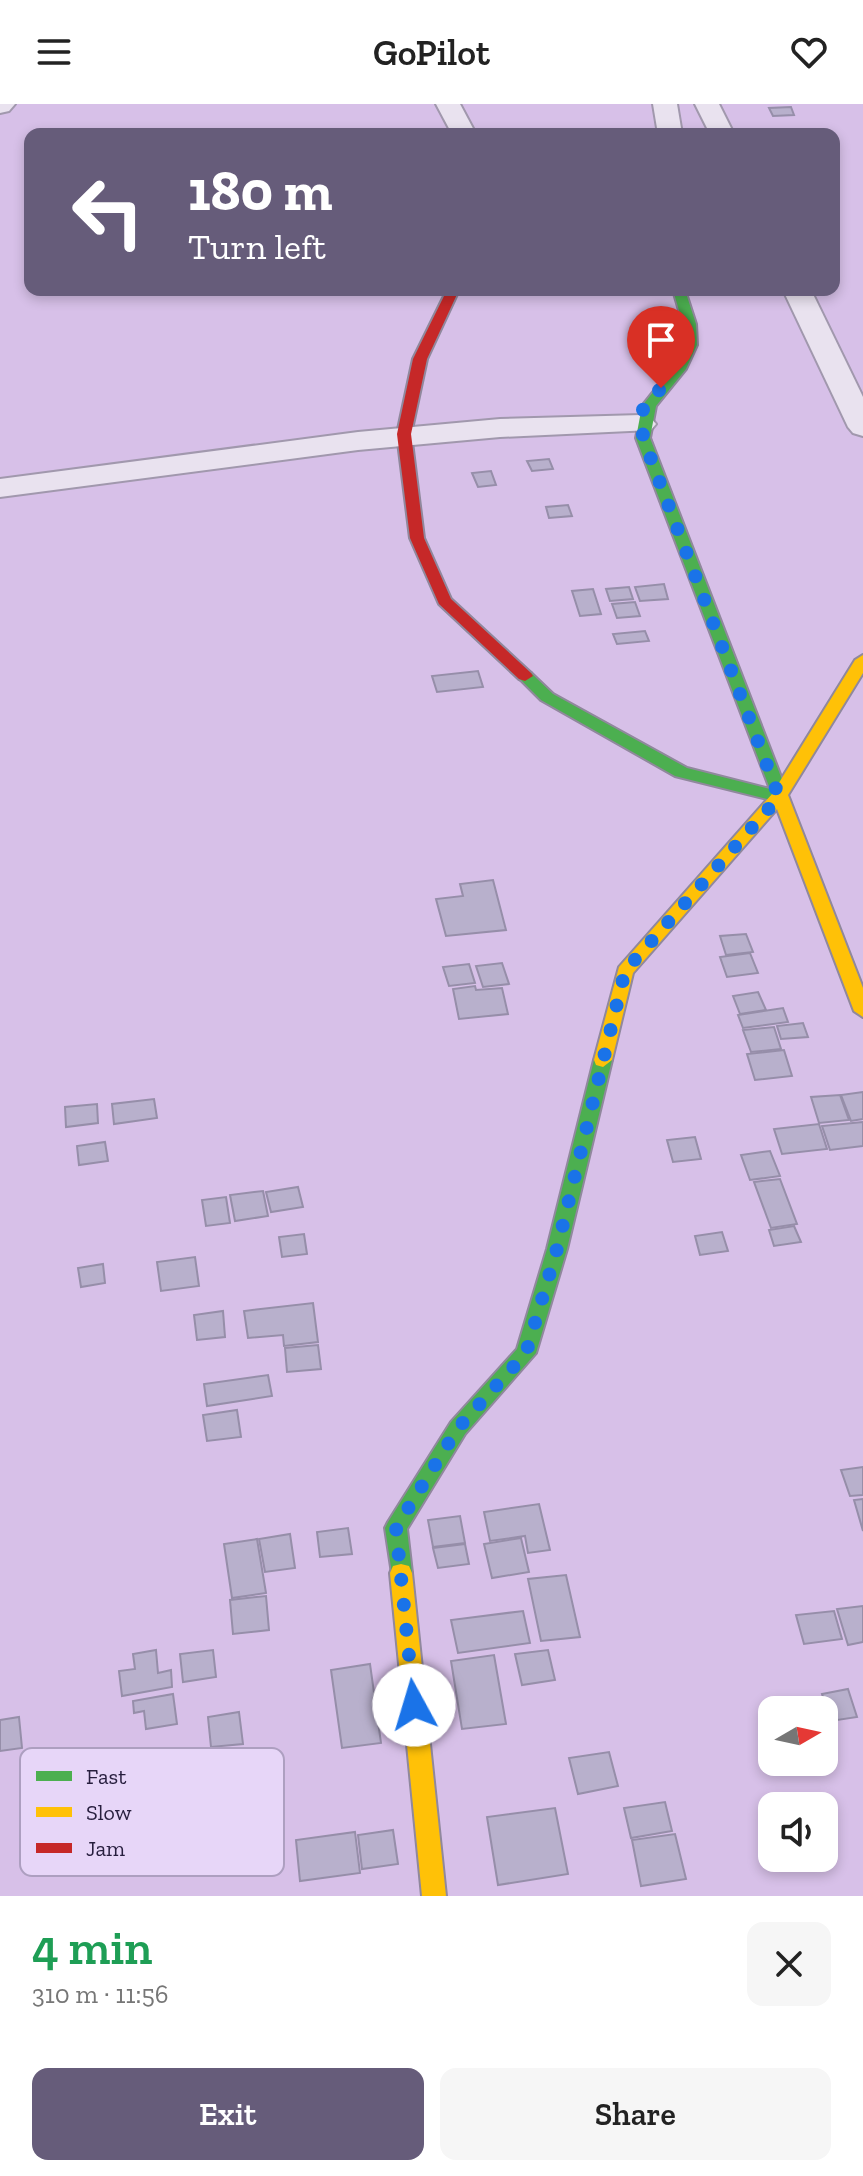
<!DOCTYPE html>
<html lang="en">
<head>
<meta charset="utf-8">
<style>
	:root { --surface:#fff; --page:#f6f6f6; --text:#222; --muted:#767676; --accent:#665c7a }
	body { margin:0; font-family:"Zilla Slab",serif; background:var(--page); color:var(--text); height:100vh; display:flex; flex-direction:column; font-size:30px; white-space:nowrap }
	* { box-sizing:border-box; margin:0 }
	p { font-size:26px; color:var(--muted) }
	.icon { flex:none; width:44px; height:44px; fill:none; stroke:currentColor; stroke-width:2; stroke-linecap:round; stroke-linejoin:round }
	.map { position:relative; height:1792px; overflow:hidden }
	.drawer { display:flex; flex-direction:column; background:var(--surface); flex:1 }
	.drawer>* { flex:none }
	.guide { position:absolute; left:24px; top:24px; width:816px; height:168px; border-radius:16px; box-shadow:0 4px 12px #0003; background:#665c7a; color:#fff; overflow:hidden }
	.needle { width:52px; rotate:81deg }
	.fabs { position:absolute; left:758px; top:1592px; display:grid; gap:16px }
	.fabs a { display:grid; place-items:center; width:80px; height:80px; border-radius:16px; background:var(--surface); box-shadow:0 4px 12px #0003; font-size:40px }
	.pin { position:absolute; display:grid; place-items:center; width:68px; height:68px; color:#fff; margin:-82px -34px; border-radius:50% 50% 50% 0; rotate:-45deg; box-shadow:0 0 8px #0007 }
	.pin .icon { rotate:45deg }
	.me { position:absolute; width:88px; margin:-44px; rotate:354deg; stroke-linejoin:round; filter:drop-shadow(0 0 6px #0008) }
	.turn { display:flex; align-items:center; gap:28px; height:168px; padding:0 32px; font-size:36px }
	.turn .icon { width:104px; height:104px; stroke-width:2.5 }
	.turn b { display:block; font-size:56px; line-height:68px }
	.round { display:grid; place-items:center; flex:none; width:84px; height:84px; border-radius:16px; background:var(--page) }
	.summary { display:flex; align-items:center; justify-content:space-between; height:136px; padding:0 32px }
	h1 { font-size:48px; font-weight:600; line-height:60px; color:#1e9e55 }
	.button { display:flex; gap:16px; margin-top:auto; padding:16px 32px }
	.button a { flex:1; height:92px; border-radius:16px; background:var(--accent); color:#fff; font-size:32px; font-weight:600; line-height:92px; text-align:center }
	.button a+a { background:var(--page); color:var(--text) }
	header { display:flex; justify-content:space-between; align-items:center; height:104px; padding:0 32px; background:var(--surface); font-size:36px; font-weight:600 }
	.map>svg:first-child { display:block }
	.farmland { fill:#d7c0e8; fill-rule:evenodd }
	.building { fill:#b8b0cc; stroke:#968ea9; stroke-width:2 }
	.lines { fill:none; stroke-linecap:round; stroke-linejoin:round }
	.street-casing { stroke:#a198ad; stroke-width:4 }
	.fast-casing { stroke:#90889d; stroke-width:4 }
	.slow-casing { stroke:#90889d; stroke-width:4 }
	.jam-casing { stroke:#90889d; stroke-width:4 }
	.street { fill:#e9e2ef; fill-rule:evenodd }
	.fast { fill:#4caf50; fill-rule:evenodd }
	.slow { fill:#ffc107; fill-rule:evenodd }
	.jam { fill:#c62828; fill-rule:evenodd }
	.route { stroke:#1a73e8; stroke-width:14; stroke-dasharray:0 25.2 }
	.key { fill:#e7d6f8; stroke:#ad9fc0; stroke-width:2 }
	.key-label { font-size:22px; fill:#271e3e }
</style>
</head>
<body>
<header><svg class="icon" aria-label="menu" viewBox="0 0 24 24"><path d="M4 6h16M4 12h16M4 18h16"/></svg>GoPilot<svg class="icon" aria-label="heart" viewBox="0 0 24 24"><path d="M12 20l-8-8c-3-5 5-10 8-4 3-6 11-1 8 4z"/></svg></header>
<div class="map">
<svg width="863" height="1792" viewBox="0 0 863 1792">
	<rect width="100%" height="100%" fill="#dbd0e8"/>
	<path class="farmland" d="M0,0H863V1792H0ZM30,30H834V186H30ZM772,1606H824V1658H772ZM772,1702H824V1754H772Z"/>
	<g class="building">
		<polygon points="791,3 794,11 773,12 769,4"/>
		<polygon points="549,355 553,365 532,367 527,357"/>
		<polygon points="491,367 496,381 478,383 472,369"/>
		<polygon points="568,401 572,412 549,414 546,403"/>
		<polygon points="664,480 668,495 640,497 635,483"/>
		<polygon points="629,483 633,495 610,497 606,485"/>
		<polygon points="593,485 601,510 580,512 572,487"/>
		<polygon points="635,498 640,512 617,514 612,500"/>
		<polygon points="645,527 649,537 617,540 613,530"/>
		<polygon points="478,567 483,583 437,588 432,572"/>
		<polygon points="493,776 506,826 446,832 436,795 463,792 460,780"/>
		<polygon points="746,830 753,848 726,851 720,832"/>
		<polygon points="750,849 758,869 727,873 720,853"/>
		<polygon points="502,859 509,880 483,883 476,862"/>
		<polygon points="469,860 475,879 449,882 443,863"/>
		<polygon points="475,882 476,886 502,884 508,910 459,915 453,885"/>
		<polygon points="758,888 766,906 740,910 733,892"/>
		<polygon points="783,904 788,918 743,924 738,911"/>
		<polygon points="803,919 808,933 781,935 777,922"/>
		<polygon points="774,923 781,945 751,948 743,926"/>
		<polygon points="784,946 792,972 755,976 747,950"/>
		<polygon points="863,988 863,1015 851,1017 841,991"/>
		<polygon points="840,991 849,1016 819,1019 811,993"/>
		<polygon points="154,995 157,1014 114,1020 112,1000"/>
		<polygon points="97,1000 98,1019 66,1023 65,1003"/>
		<polygon points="863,1018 863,1042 830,1046 822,1022"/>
		<polygon points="819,1020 827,1045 782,1050 774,1025"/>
		<polygon points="695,1033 701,1055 673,1058 667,1036"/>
		<polygon points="105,1038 108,1057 79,1061 77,1042"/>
		<polygon points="770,1047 780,1072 750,1076 741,1051"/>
		<polygon points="780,1075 797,1120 771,1124 754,1078"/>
		<polygon points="298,1083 303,1103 271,1108 266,1088"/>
		<polygon points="263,1087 268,1112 235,1117 230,1091"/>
		<polygon points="226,1093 230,1119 206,1122 202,1096"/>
		<polygon points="794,1122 801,1138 774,1142 769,1126"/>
		<polygon points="722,1128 728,1147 700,1151 695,1132"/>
		<polygon points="304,1130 307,1150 282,1153 279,1133"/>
		<polygon points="195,1153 199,1182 161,1187 157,1158"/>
		<polygon points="103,1160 105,1179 81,1183 78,1164"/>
		<polygon points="313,1199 318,1238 284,1242 283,1231 248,1234 244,1207"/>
		<polygon points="223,1207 225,1233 197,1236 194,1211"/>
		<polygon points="318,1241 321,1265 287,1268 285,1244"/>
		<polygon points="268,1271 272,1292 207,1302 204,1280"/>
		<polygon points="237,1306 241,1333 207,1337 203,1311"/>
		<polygon points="863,1363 863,1391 850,1392 841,1366"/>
		<polygon points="863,1395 863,1427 854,1396"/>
		<polygon points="539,1400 550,1446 528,1449 525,1432 490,1437 484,1408"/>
		<polygon points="460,1412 465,1439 433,1443 428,1416"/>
		<polygon points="348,1424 352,1450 320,1453 317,1428"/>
		<polygon points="290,1430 295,1464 265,1468 259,1435"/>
		<polygon points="521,1434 529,1468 492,1474 484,1440"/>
		<polygon points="257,1435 266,1489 232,1494 224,1440"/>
		<polygon points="465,1440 469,1460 438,1464 433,1444"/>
		<polygon points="566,1471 580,1533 541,1537 528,1475"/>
		<polygon points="266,1492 269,1526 233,1530 230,1496"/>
		<polygon points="863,1502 863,1538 848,1541 837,1505"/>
		<polygon points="523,1507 530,1539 458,1549 451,1516"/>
		<polygon points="834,1507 842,1535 804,1540 796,1511"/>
		<polygon points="156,1546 158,1569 171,1566 172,1583 122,1592 119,1567 135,1565 133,1550"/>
		<polygon points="213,1546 216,1573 183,1578 180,1550"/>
		<polygon points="548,1546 555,1576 522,1581 515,1550"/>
		<polygon points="494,1551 506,1620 462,1625 451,1557"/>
		<polygon points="370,1560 381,1639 342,1644 331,1566"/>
		<polygon points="848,1585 857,1613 831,1617 822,1590"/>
		<polygon points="173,1590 177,1620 146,1625 144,1607 134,1609 133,1597"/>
		<polygon points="239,1608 243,1640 211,1643 208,1613"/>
		<polygon points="19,1613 22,1644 0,1647 0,1616"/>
		<polygon points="609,1648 618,1682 578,1690 569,1654"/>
		<polygon points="665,1698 672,1727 631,1734 624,1704"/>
		<polygon points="555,1704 568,1770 498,1781 487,1713"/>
		<polygon points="393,1726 398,1760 362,1765 358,1731"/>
		<polygon points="355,1728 360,1769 300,1777 296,1736"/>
		<polygon points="675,1730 686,1775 641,1782 632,1736"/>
	</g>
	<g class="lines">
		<g class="street-casing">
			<g id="street">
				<polygon points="0,0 15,0 9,7 0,9"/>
				<polygon points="436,0 460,0 476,30 452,30"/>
				<polygon points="653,0 677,0 682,30 658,30"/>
				<polygon points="695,0 719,0 734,30 710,30"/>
				<polygon points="783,186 811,186 863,293 863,332 853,329 848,323"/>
				<polygon points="641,311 651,314 656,320 651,326 500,333 358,346 0,393 0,375 358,328 500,315"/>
			</g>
		</g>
		<g class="fast-casing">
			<g id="fast">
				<polygon points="673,186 685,186 696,220 697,241 686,265 656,302 650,334 788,691 785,697 779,698 675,672 541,596 517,572 525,567 531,569 553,590 687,664 770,685 636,334 642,302 673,263 683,241 683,220"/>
				<polygon points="603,949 612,956 567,1145 536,1249 465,1330 407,1425 412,1469 409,1476 401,1478 393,1476 385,1424 388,1418 451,1318 517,1245 547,1145 594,956"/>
			</g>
		</g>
		<g class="slow-casing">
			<g id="slow">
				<polygon points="863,551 863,569 788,691 863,884 863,913 854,907 777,705 633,869 612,956 603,963 596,961 594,956 619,863 772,690 855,556"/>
				<polygon points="401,1460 409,1462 412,1469 446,1792 422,1792 390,1469 393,1462"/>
			</g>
		</g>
		<g class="jam-casing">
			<polygon id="jam" points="447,186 459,186 427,255 411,330 424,434 451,495 531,569 533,572 525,577 519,575 439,500 410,434 397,330 413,255"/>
		</g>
		<use href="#street" class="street"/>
		<use href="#fast" class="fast"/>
		<use href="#slow" class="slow"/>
		<use href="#jam" class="jam"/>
	</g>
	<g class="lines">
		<polyline class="route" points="414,1601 396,1424 458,1324 526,1249 557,1145 625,867 779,693 643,334 642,307 661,284"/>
	</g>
	<rect x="20" y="1644" width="264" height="128" rx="12" class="key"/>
	<rect x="36" y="1667" width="36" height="10" fill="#4caf50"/>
	<rect x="36" y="1703" width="36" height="10" fill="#ffc107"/>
	<rect x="36" y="1739" width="36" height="10" fill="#c62828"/>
	<g class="key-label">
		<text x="86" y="1680">Fast</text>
		<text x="86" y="1716">Slow</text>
		<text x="86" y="1752">Jam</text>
	</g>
</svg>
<div class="fabs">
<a><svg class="needle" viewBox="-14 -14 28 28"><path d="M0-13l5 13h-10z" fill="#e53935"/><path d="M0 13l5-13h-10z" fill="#767676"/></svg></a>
<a><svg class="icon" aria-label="sound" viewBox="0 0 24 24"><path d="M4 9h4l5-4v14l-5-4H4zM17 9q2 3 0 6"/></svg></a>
</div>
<div class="pin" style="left:661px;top:284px;background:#d93025"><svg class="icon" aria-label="arrive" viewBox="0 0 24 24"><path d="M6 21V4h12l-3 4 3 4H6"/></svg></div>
<svg class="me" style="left:414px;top:1601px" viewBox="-20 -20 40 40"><circle r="19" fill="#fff"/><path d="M0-13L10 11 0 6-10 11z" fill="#1a73e8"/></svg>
<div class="guide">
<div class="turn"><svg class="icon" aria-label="left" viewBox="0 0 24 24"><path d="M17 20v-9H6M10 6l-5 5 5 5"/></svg><div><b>180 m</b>Turn left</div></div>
</div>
</div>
<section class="drawer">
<div class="summary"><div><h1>4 min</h1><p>310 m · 11:56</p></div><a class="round"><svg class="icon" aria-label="close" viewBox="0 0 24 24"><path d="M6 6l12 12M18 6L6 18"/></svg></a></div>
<div class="button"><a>Exit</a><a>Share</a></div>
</section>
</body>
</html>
